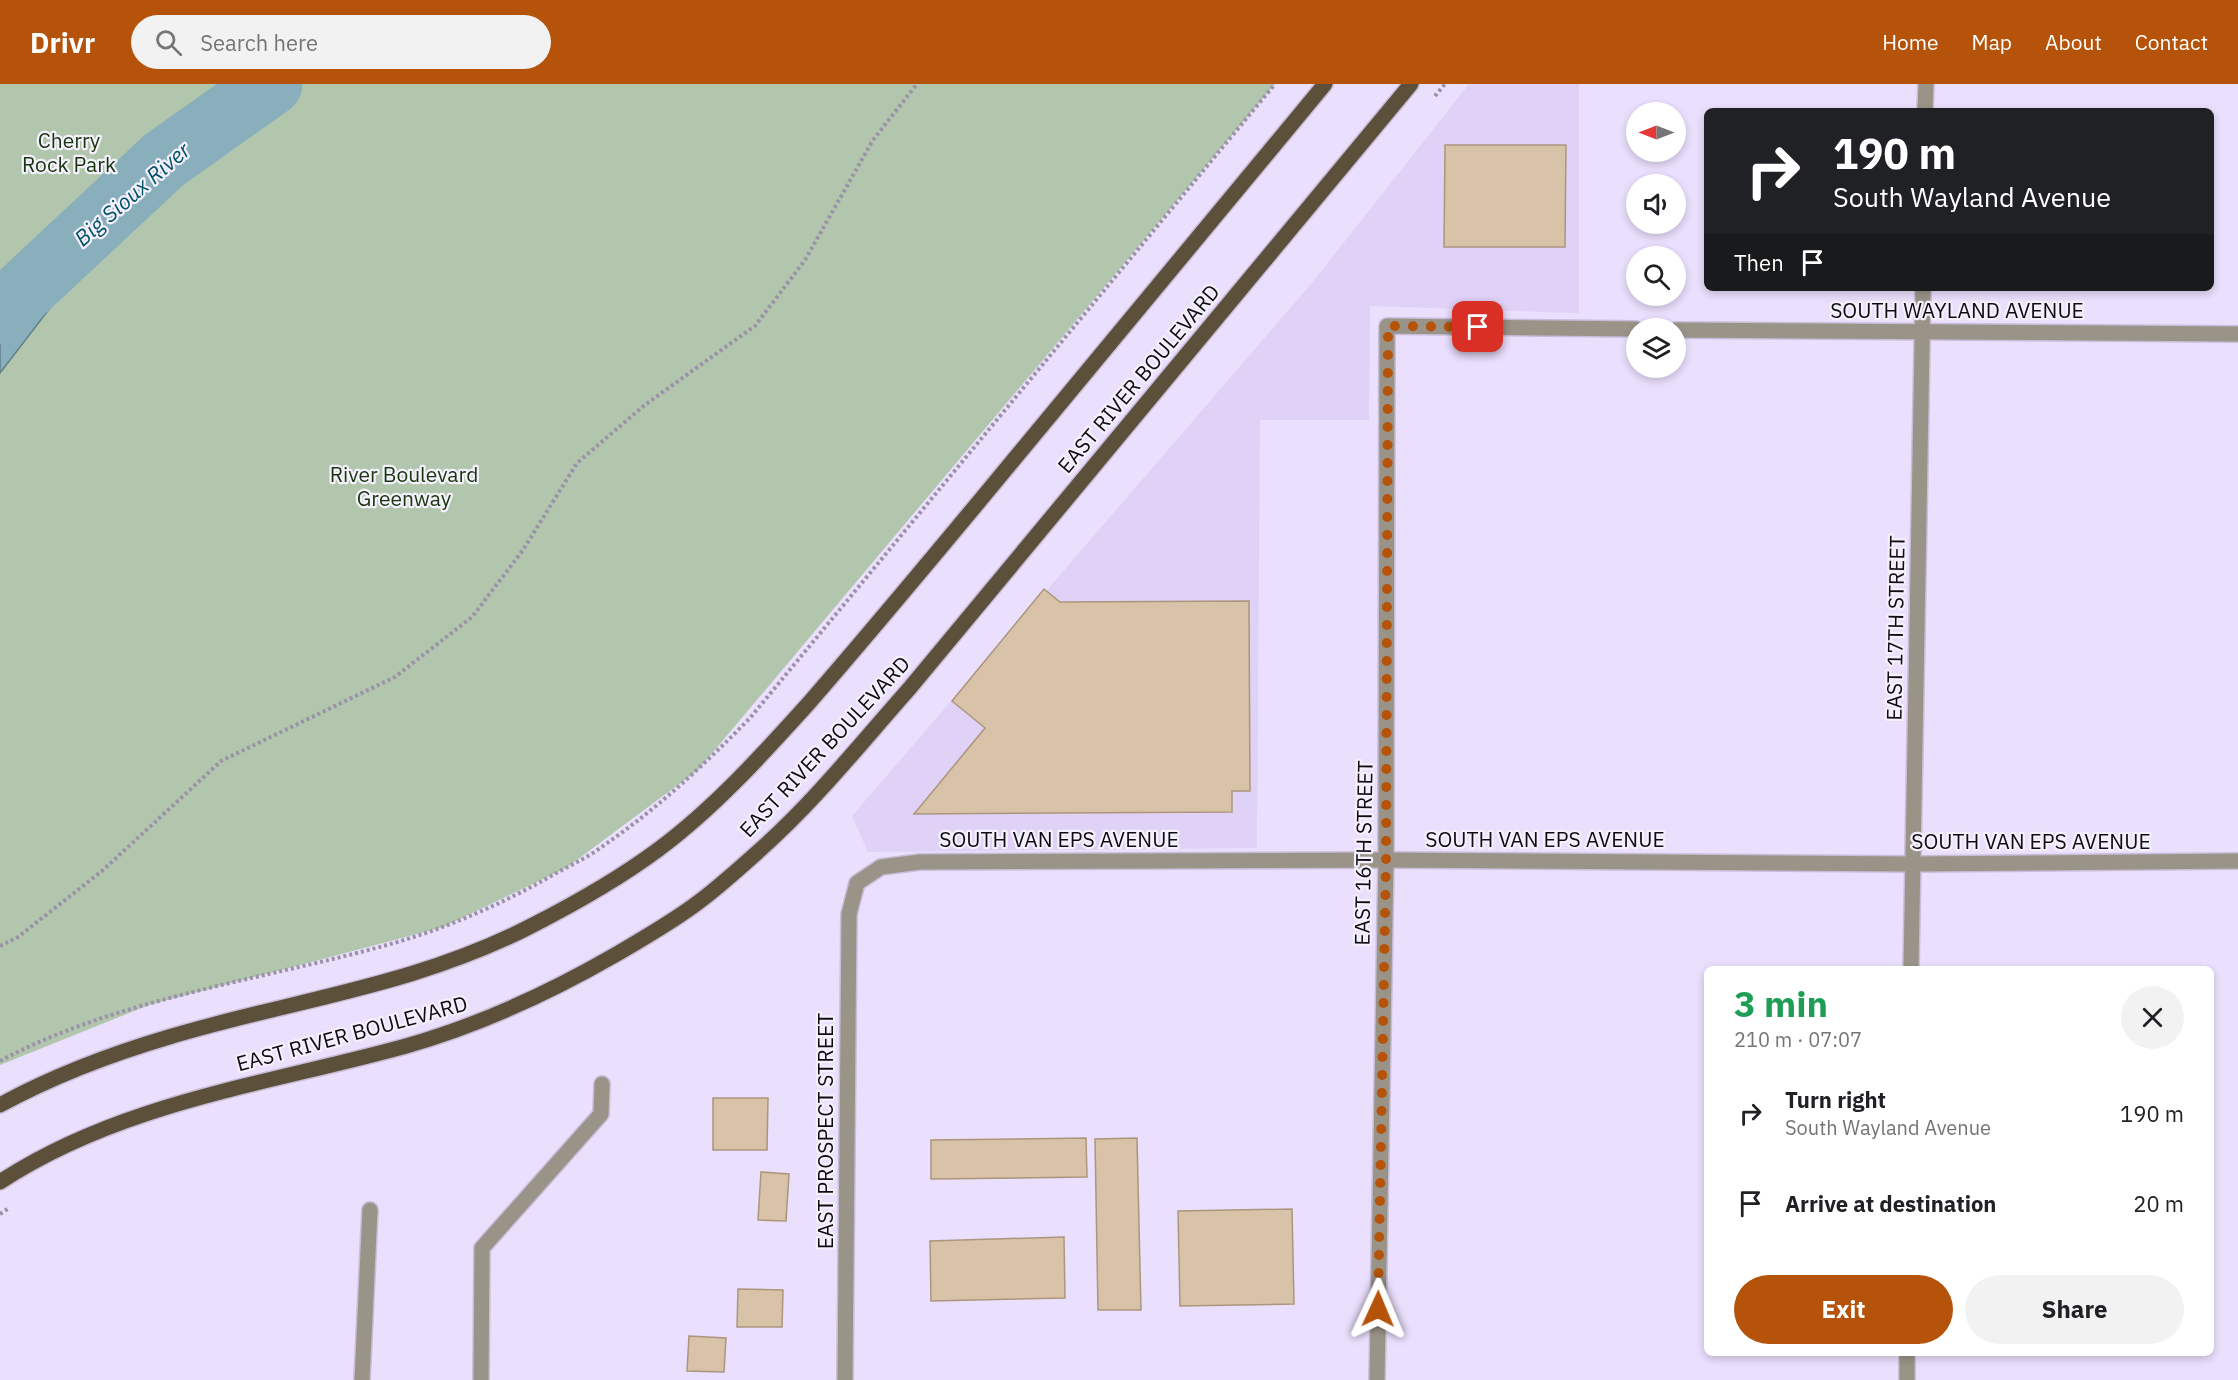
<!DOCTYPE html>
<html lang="en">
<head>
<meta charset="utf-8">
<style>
	:root { --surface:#fff; --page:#f2f2f2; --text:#202124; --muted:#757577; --accent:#b45309 }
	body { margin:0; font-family:"IBM Plex Sans",sans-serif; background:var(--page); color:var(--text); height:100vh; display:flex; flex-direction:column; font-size:22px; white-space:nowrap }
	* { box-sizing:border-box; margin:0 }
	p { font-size:20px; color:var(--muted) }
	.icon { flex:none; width:33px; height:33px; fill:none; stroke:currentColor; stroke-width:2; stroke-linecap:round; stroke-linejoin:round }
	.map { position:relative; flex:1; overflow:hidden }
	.side { position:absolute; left:1704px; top:882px; width:510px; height:390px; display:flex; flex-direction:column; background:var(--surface); border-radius:9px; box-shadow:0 3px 9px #0003 }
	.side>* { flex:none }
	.top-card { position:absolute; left:1704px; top:24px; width:510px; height:183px; border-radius:9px; box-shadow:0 3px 9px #0003; background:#202124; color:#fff; overflow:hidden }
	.needle { width:39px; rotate:270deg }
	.tools { position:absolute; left:1626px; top:18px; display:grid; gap:12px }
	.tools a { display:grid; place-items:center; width:60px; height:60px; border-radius:50%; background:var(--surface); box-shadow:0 3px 9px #0003; font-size:30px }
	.pin { position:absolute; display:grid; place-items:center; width:51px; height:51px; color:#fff; margin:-26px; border-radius:12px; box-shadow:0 3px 9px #0006 }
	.me { position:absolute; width:66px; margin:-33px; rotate:1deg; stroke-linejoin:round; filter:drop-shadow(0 0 4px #0008) }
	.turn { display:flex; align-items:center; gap:21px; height:126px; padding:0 30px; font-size:27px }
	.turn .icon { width:78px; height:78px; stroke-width:2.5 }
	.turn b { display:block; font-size:42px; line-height:51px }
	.then { display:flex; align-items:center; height:57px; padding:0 30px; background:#0003; gap:12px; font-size:22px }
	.round { display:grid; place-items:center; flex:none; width:63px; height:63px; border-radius:32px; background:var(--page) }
	.head { display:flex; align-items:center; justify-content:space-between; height:102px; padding:0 30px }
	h1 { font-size:36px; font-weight:800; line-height:45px; color:#1e9e55 }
	.cta { display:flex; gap:12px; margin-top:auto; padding:12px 30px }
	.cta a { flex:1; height:69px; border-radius:36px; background:var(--accent); color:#fff; font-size:24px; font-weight:800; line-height:69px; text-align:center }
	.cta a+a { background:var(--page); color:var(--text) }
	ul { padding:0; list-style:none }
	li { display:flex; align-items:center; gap:18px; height:90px; padding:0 30px }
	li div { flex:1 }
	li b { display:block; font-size:22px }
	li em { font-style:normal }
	header { display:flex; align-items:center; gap:36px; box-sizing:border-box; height:84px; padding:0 30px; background:var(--accent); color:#fff }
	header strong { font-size:28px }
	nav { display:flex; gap:33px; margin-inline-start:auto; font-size:21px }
	.search { width:420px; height:54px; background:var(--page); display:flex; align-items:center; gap:15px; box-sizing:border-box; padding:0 21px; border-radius:33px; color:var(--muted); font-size:22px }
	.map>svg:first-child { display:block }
	.built { fill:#e0d2f7 }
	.green { fill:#b1c6ac }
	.water { fill:#89afbd; stroke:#647e8b; stroke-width:1.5 }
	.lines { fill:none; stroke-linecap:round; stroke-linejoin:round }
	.river { stroke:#89afbd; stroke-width:63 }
	.building { fill:#d8c2a8; stroke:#ab967d; stroke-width:1.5 }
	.minor-casing { stroke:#c7bdd8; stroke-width:18 }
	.major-casing { stroke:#c7bdd8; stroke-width:18 }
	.path { stroke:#9b92a9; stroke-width:4; stroke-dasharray:3 3; stroke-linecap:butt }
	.minor { stroke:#9a9387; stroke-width:15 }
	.major { stroke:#5c503b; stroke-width:15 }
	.route { stroke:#b45309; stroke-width:10; stroke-dasharray:0 18 }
	.labels { text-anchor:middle; stroke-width:4.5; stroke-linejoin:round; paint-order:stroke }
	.park-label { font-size:21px; fill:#17360d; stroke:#f4f0fc }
	.street-label { font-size:21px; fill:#0f0b15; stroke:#f4f0fc }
	.water-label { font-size:22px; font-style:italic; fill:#025368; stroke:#f4f0fc }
</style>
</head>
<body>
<header>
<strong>Drivr</strong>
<div class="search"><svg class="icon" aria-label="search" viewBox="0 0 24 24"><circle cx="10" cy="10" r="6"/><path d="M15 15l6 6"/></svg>Search here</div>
<nav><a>Home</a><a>Map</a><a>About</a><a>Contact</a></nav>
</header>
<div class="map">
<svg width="2238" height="1296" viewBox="0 0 2238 1296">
	<rect width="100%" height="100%" fill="#eadffd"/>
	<polygon class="built" points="1469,0 1579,0 1579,229 1370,222 1369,336 1260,336 1257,764 868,768 852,732 1311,200"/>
	<polygon class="green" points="0,0 271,0 195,55 277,0 1275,0 698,686 566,784 443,843 149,921 0,981"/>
	<polygon class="water" points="164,76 0,289 0,191"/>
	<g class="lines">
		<polyline class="river" points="0,229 164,76 271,0"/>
	</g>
	<g class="building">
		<polygon points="1445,61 1566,61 1565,163 1444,163"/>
		<polygon points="1044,505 1060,518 1249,517 1250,707 1232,707 1232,728 914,730 985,644 952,617"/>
		<polygon points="713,1014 768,1014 767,1066 713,1066"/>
		<polygon points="1086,1054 1087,1093 931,1095 931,1056"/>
		<polygon points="1137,1054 1141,1226 1098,1226 1095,1055"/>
		<polygon points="761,1088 789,1090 786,1137 758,1136"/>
		<polygon points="1292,1125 1294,1220 1180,1222 1178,1127"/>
		<polygon points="1064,1153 1065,1214 931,1217 930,1157"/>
		<polygon points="738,1205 783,1206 782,1243 737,1243"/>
		<polygon points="689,1252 726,1254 724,1288 687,1287"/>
	</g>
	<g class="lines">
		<g class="minor-casing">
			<g id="minor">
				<polyline points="1925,27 1926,0"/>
				<polyline points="1676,246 2238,250"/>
				<polyline points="1911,885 1923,204"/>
				<polyline points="362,1296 370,1126"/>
				<polyline points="481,1296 482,1164 601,1030 602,1000"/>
				<polyline points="845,1296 849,830 857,799 881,783 920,778 1386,776 1912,780 2238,777"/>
				<polyline points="1377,1296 1386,776 1387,242 1636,245"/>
				<polyline points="1907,1296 1907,1269"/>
			</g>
		</g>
		<g class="major-casing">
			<g id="major">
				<path d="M0,1021C55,991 108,971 169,953C292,916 416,902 533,841C576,819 620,794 659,765C714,724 762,671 808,620C869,550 928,479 987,408C1100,272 1212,136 1325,0"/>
				<path d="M0,1098C122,1018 269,1000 406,962C480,941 549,909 615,871C644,854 674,837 700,817C721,801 741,783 761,765C815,717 861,659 909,605L1411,0"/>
			</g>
		</g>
		<g class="path">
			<polyline points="1435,12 1445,0"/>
			<polyline points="0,862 18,853 102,787 221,677 395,593 472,533 523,466 577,379 646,320 755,242 805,176 873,56 917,0"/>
			<path d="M0,977C120,913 264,896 394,859C453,842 508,817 560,787C575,779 590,772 603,762C657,725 704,681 750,634L1275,0"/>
			<polyline points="0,1130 9,1124"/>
		</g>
		<use href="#minor" class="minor"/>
		<use href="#major" class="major"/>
	</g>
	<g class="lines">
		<polyline class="route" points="1378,1225 1386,776 1388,242 1478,243"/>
	</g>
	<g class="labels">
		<g class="park-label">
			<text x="69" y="64">Cherry<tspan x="69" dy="24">Rock Park</tspan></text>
			<text x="404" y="398">River Boulevard<tspan x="404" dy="24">Greenway</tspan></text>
		</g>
		<g class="street-label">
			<text x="1957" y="234">SOUTH WAYLAND AVENUE</text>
			<text transform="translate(1139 295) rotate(-50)" y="7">EAST RIVER BOULEVARD</text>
			<text transform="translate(1896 544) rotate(-89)" y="7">EAST 17TH STREET</text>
			<text transform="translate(825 663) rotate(-47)" y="7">EAST RIVER BOULEVARD</text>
			<text x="1059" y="763">SOUTH VAN EPS AVENUE</text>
			<text x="1545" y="763">SOUTH VAN EPS AVENUE</text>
			<text x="2031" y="765">SOUTH VAN EPS AVENUE</text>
			<text transform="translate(1364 769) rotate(-89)" y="7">EAST 16TH STREET</text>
			<text transform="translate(352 950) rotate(-15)" y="7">EAST RIVER BOULEVARD</text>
			<text transform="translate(826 1047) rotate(-90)" y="7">EAST PROSPECT STREET</text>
		</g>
		<g class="water-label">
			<text transform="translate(132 110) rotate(-41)" y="8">Big Sioux River</text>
		</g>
	</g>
</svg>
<div class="tools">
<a><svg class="needle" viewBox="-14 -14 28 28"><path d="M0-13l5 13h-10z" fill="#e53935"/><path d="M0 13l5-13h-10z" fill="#757577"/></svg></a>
<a><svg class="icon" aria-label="sound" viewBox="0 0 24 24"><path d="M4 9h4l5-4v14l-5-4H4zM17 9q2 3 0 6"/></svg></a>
<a><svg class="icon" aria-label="search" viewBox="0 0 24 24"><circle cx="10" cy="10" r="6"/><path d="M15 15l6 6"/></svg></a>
<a><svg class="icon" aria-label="layers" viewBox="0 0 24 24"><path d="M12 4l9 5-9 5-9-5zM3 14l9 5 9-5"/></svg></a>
</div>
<div class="pin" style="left:1478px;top:243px;background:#d93025"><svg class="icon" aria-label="arrive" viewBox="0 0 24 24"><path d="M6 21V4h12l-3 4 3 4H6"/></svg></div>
<svg class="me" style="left:1378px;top:1225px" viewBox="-20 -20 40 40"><path d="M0-17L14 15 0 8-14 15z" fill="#b45309" stroke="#fff" stroke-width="4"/></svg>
<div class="top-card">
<div class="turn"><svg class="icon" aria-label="right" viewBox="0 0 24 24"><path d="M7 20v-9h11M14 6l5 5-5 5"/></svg><div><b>190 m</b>South Wayland Avenue</div></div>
<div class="then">Then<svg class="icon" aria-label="arrive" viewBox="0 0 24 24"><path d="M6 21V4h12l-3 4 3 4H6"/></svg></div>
</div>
<section class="side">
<div class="head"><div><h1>3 min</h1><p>210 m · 07:07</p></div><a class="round"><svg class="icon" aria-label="close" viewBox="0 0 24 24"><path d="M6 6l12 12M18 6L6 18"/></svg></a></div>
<ul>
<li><svg class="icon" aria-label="right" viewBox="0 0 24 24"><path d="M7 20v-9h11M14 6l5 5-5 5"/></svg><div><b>Turn right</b><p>South Wayland Avenue</p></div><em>190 m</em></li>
<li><svg class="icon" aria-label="arrive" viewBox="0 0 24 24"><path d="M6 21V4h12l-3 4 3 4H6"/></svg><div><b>Arrive at destination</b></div><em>20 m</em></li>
</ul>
<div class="cta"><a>Exit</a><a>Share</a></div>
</section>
</div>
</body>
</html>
